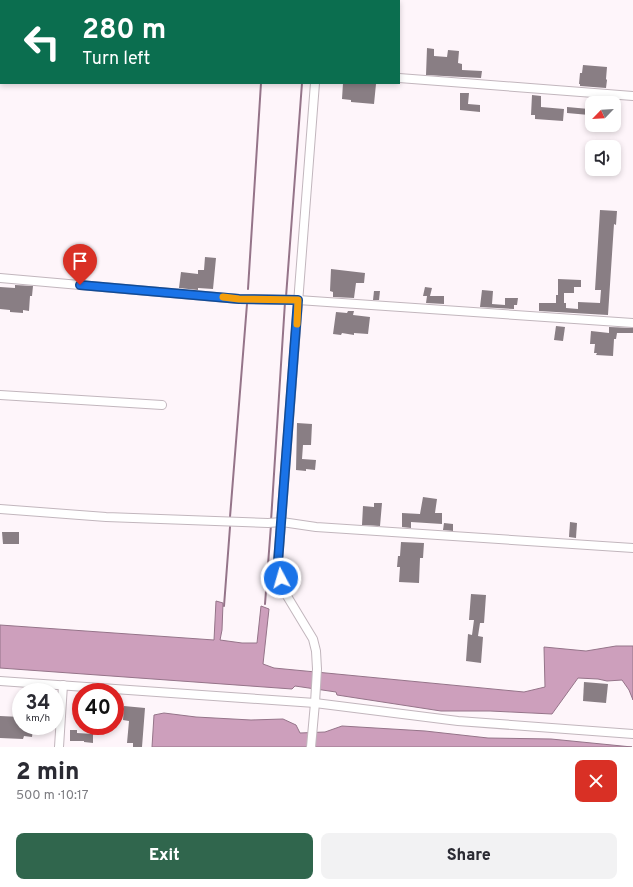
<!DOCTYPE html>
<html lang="en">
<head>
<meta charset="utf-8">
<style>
	:root { --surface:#fff; --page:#f2f2f3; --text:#2b2b33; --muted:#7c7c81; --accent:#30664d }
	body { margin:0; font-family:Overpass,sans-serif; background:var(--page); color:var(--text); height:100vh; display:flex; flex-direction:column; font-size:15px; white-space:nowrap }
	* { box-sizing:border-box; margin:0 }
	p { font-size:13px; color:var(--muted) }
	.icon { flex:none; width:22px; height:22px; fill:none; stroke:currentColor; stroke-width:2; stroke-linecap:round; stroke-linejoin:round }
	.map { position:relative; height:747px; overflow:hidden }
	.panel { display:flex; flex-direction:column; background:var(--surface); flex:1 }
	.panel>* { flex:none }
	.top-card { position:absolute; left:0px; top:0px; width:400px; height:84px; box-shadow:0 2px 6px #0003; background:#0b6e4f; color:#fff; overflow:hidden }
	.needle { width:26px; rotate:245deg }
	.controls { position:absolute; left:585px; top:96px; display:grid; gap:8px }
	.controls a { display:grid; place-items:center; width:36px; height:36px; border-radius:8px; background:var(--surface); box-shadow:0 2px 6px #0003; font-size:20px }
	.speed { position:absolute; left:12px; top:683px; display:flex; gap:8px; font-size:20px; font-weight:700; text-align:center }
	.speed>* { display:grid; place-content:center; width:52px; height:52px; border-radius:50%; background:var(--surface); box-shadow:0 2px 6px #0003; line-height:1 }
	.speed small { font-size:10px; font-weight:400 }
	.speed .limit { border:6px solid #d22; background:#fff; color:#111 }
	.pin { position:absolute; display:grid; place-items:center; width:34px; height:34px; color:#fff; margin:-41px -17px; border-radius:50% 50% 50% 0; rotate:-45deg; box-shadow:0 0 4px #0007 }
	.pin .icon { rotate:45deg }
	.me { position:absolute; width:44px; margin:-22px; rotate:354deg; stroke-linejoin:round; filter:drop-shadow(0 0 3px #0008) }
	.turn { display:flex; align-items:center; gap:14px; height:84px; padding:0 16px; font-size:18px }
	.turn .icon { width:52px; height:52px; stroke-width:2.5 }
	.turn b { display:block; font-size:28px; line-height:34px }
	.round { display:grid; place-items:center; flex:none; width:42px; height:42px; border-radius:8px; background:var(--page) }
	.overview { display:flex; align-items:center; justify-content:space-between; height:68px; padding:0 16px }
	h1 { font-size:24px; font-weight:800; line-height:30px }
	.button { display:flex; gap:8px; margin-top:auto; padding:8px 16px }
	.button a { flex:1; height:46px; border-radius:8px; background:var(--accent); color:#fff; font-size:16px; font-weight:800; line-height:46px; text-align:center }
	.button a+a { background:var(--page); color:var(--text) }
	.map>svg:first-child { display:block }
	.water { fill:#cd9fbc; stroke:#957489 }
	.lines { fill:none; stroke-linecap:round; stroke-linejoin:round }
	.stream { stroke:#957489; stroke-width:2 }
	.building { fill:#897e84 }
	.minor-casing { stroke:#c2b6bd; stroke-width:10 }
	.minor { stroke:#fff; stroke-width:8 }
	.route-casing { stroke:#114b97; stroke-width:10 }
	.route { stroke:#1a73e8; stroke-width:7 }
	.slow { stroke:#f59e0b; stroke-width:7 }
</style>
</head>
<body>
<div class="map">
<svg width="633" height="747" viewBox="0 0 633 747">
	<rect width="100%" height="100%" fill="#fef5fa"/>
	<g class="water">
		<polygon points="216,601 223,603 222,630 220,640 242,643 257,643 261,606 269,609 263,664 274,668 524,692 545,687 544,647 586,651 616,646 633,646 633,700 629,690 622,680 607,681 598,679 578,678 552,714 490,711 441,711 337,695 336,692 295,686 292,689 0,668 0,625 214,640"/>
		<polygon points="164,713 196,717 251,720 283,719 296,725 300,733 325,732 342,726 425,731 488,738 551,739 632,747 152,747 154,715"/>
	</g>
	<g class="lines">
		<g class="stream">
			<polyline points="269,1 269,0"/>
			<polyline points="308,1 308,0"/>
			<polyline points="248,289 261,83"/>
			<polyline points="286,297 302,83"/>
			<polyline points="230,517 247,304"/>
			<polyline points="271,521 285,302"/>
			<polyline points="265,604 271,525"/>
			<polyline points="224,606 230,527"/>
		</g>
	</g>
	<g class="building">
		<polygon points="427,48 434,49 434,56 447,57 448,50 459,51 458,63 462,64 462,70 482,71 481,78 462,77 426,75"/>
		<polygon points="583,65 607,67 606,79 607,80 606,88 580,86 580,84 579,84 580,73 582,73"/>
		<polygon points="343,83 376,84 374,104 351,102 351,100 342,99"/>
		<polygon points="460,93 469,93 468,104 480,105 480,112 460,110"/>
		<polygon points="532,95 541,96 541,107 564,109 563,121 535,119 535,115 531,115"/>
		<polygon points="567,107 589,109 589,115 567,113"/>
		<polygon points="600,210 617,211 616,225 614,224 608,315 539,311 539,303 556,303 556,295 558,295 558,279 581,280 581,287 574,287 574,293 564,293 564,303 566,303 566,308 578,309 578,302 600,303 601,290 595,290"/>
		<polygon points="205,257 216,258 213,289 198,288 198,290 179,288 181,272 198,274 198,270 204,270"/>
		<polygon points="331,269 365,273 364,283 356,283 354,298 333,297 333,292 330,291"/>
		<polygon points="15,285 33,286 32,296 30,296 29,311 23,310 23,313 10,312 10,310 0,309 0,287 15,288"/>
		<polygon points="425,287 432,288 430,296 444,296 444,304 426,303 427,296 423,296"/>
		<polygon points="482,290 493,291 492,304 505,305 505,298 518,298 517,305 514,305 514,309 480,307"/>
		<polygon points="374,291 380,291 379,300 373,300"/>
		<polygon points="348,311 354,311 353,315 370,317 368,334 354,333 354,335 342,333 341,335 333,334 336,312 347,313"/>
		<polygon points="556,326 565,327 563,341 554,340"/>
		<polygon points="609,327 633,328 633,333 617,333 616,339 614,339 613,356 596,355 597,353 594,353 595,344 590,344 591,331 609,333"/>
		<polygon points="297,423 312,424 311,445 303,445 302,459 316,460 315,470 306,469 306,471 296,470"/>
		<polygon points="423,497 437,499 435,513 442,513 442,524 411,522 411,528 402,527 402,513 420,514"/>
		<polygon points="374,503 382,503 380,526 362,525 363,506 374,507"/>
		<polygon points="570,522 577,523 576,538 569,537"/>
		<polygon points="444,523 453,524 453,531 443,530"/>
		<polygon points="2,532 19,532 19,544 3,544"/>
		<polygon points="401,542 424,543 423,558 420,558 419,583 399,582 400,567 397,567 398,556 400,556"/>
		<polygon points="471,594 486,595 484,623 480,623 478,636 483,637 481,663 466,661 468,634 472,635 474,620 469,620"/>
		<polygon points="584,682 608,684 606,703 583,701"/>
		<polygon points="124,706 145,708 142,747 133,747 133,743 127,743 129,721 123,720"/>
		<polygon points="0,716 21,717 21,726 24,726 24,729 33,730 32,737 24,736 23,739 0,738"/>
		<polygon points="70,730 77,730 77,733 93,734 93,743 84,742 84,741 70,741"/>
	</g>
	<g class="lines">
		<g class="minor-casing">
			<g id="minor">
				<polyline points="320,1 320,0"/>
				<polyline points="0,51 1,51"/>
				<polyline points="399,78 633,96"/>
				<polyline points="0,278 239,299 298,300 633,323"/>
				<polyline points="0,395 162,405"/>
				<polyline points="0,509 106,517 215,521 268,523 282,522 316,527 633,548"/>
				<polyline points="0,681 315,703 458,721 633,734"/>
				<polyline points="59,747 63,685"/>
				<polyline points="311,747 315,703 317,669 316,651 313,639 287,596 281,578 278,562 315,83"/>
			</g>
		</g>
		<use href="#minor" class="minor"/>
	</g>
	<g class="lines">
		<g class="route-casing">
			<polyline id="route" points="80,285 239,299 298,300 278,562 281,578"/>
		</g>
		<use href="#route" class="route"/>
		<polyline class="slow" points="223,297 239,299 298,300 297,324"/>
	</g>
</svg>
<div class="controls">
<a><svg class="needle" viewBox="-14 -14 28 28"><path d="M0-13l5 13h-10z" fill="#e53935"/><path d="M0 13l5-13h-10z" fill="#7c7c81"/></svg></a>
<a><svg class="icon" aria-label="sound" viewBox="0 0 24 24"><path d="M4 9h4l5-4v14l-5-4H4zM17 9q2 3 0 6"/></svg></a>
</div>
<div class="speed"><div>34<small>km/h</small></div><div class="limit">40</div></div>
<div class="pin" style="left:80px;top:285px;background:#d93025"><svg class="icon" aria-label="arrive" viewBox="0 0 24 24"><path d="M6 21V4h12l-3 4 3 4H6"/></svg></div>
<svg class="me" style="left:281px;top:578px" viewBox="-20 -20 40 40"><circle r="17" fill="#1a73e8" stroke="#fff" stroke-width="3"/><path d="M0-11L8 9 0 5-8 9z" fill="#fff"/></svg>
<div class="top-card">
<div class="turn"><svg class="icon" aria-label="left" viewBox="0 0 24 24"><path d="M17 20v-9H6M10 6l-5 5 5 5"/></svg><div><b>280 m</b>Turn left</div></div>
</div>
</div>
<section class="panel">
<div class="overview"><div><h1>2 min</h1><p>500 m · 10:17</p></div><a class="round" style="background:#d93025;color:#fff"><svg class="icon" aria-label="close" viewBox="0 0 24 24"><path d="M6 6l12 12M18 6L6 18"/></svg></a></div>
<div class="button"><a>Exit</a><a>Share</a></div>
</section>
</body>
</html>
